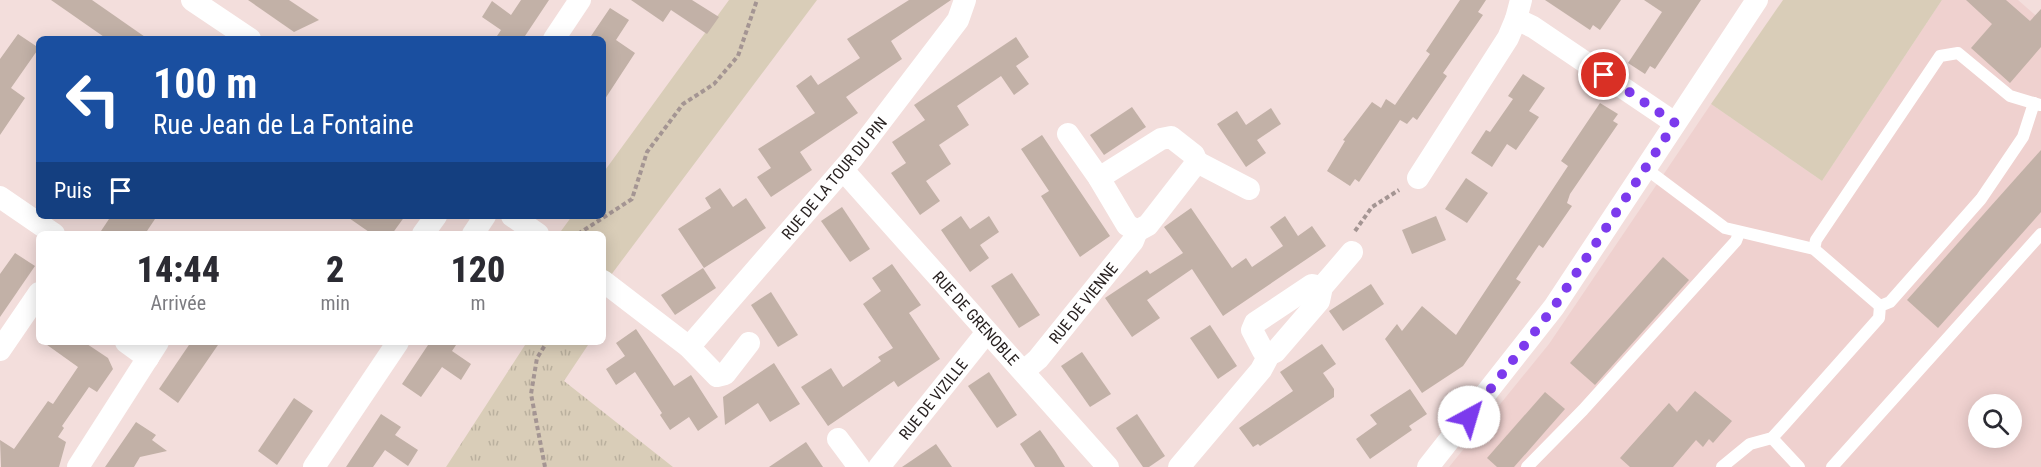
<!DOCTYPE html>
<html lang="fr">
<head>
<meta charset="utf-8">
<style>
	:root { --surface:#fff; --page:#f7f7f7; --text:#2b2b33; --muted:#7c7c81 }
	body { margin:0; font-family:"Roboto Condensed",sans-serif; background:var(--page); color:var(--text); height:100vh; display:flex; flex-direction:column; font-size:22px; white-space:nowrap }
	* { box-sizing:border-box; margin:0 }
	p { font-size:20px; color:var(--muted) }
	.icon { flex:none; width:33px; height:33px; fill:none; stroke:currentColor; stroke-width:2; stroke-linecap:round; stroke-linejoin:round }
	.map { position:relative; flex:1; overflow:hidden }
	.panel { position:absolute; left:36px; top:231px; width:570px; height:114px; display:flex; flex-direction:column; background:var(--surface); border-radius:9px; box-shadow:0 3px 15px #0003 }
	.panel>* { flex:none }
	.guide { position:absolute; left:36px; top:36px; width:570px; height:183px; border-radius:9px; box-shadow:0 3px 15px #0003; background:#1a4fa0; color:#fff; overflow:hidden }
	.fabs { position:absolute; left:1968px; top:394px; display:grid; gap:12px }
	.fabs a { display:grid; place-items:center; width:54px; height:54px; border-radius:50%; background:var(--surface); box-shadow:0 3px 15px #0003; font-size:30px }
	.pin { position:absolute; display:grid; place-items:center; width:51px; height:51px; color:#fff; margin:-26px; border:3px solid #fff; border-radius:50%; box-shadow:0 2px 6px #0007 }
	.me { position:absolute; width:66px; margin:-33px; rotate:39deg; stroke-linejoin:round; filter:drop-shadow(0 0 4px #0008) }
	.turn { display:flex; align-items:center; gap:21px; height:126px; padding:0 18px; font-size:27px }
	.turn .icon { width:78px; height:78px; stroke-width:2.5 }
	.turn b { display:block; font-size:42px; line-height:51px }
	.then { display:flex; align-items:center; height:57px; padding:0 18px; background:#0003; gap:12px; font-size:22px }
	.eta { display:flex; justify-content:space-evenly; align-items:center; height:102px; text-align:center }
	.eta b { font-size:36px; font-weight:800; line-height:42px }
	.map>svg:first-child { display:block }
	.built { fill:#efd1cf; fill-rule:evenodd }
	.green { fill:#d9cdb8 }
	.park { fill:url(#park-tufts) }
	.building { fill:#c2b1a7 }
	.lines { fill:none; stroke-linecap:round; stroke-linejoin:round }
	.path { stroke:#a49593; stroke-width:4; stroke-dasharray:4.5 3; stroke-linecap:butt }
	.service { stroke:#fff; stroke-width:12 }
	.minor { stroke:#fff; stroke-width:22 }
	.route { stroke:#7c3aed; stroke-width:10; stroke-dasharray:0 18 }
	.labels { text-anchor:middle; stroke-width:6; stroke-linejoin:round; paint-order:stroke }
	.street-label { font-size:16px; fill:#292221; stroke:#fff }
</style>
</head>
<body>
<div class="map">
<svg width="2041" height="467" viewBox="0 0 2041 467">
	<defs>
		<pattern id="park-tufts" width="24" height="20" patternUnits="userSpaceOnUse" patternTransform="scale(1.5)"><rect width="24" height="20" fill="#d9cdb8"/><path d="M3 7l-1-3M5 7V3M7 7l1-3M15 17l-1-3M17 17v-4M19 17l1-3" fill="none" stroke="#bab09e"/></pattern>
	</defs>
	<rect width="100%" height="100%" fill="#f3dedc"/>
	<path class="built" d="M1942,0H2018L2041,20V467H1449L1549,344L1711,104L1822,181ZM1978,405H2012V438H1978Z"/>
	<g class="green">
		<polygon points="729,0 817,0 611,275 603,268 603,234 564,234 561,231 572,216 603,216 603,173"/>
		<polygon points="1783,0 1942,0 1822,181 1711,104"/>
	</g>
	<polygon class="park" points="527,342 590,342 564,381 673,467 446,467"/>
	<g class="building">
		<polygon points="51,0 92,0 148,39 107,39"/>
		<polygon points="248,0 289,0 319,20 294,32"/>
		<polygon points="521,0 549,0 523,39 495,39 501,30 482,17 492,1 511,15"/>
		<polygon points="631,0 692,0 719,17 707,34 671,10 663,22"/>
		<polygon points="909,0 951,0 891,41 902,59 846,97 858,113 800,152 812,170 771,197 757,177 771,168 758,149 815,113 796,86 811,75 818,85 860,58 847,39"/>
		<polygon points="1460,0 1486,0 1478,12 1483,15 1443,73 1447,76 1417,120 1413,117 1407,124 1400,120 1359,182 1355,179 1350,186 1327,171 1345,141 1343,140 1372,102 1381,108 1386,99 1395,105 1430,54 1426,51"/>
		<polygon points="1545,0 1621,0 1600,30 1593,25 1590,30"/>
		<polygon points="1644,0 1701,0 1655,69 1650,66 1645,74 1628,63 1662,12"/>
		<polygon points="1966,0 2006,0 2030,21 2041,9 2041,47 2010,83 1971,48 1992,24"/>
		<polygon points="610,8 629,20 616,40 635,53 603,102 603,39 589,39"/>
		<polygon points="18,34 39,48 11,88 25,98 0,135 0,59"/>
		<polygon points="1016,37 1029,57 1016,66 1029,84 1014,95 1001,76 957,106 969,125 939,145 951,164 926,181 940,201 920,215 891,173 906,163 892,142 925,120 914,105"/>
		<polygon points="1523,74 1545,88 1529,111 1539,117 1516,150 1507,144 1492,167 1471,153 1486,130 1490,132 1513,99 1508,96"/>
		<polygon points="1600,103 1618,114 1613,121 1618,124 1570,194 1567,203 1572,206 1543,248 1539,245 1516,279 1521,282 1463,366 1422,393 1385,339 1397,324 1402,331 1422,306 1456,335 1568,166 1561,161"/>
		<polygon points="1132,107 1146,127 1104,155 1090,135"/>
		<polygon points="1271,108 1281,124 1257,140 1266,153 1246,167 1217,124 1237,111 1246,125"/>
		<polygon points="1042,135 1110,236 1080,257 1041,196 1049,191 1021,149"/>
		<polygon points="2041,150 2041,212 1938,328 1907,300"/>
		<polygon points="1466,178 1488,193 1467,223 1445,209"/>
		<polygon points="720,188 733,207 746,198 766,228 704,268 678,229 711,208 705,198"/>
		<polygon points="842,207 870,249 850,262 821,221"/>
		<polygon points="1191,208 1232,268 1246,258 1252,267 1283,246 1270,227 1285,216 1298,236 1312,226 1326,246 1223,316 1192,269 1147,300 1160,318 1132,337 1105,298 1147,270 1150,274 1183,253 1164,227"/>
		<polygon points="111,216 157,216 145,234 99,234"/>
		<polygon points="346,216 405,216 392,234 372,234"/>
		<polygon points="961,216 970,229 989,216 999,232 980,245 989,258 970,272 941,230"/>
		<polygon points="1436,216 1446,240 1412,254 1402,230"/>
		<polygon points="15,253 35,266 0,317 0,274"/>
		<polygon points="1663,257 1689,280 1595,385 1570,363"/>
		<polygon points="892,264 921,305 909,313 940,359 898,387 894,381 828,426 801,387 831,368 843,387 881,361 878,357 893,348 863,304 881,291 872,278"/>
		<polygon points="703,268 716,288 675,315 661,295"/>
		<polygon points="1012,273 1040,315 1019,328 991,286"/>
		<polygon points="1371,284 1384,304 1343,331 1329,311"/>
		<polygon points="771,292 798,335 778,347 751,305"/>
		<polygon points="1210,325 1237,366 1218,379 1190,338"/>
		<polygon points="636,329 674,386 691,375 718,417 698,431 689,417 670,430 660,415 662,413 635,372 616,385 606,369 625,356 616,343"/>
		<polygon points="43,342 84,342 108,358 113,369 97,392 89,387 62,426 64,428 58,437 66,442 59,467 1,467 0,440 14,449 48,401 53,404 78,367"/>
		<polygon points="191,342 220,342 178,403 159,389"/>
		<polygon points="430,342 458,342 452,351 471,364 461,380 442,367 421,397 402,384"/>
		<polygon points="1322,344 1336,364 1323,373 1334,389 1334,397 1260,446 1258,444 1253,447 1239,428 1293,391 1280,372"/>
		<polygon points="1082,352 1111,394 1090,407 1061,366"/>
		<polygon points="774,363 800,404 770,422 758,403 725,425 723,397"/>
		<polygon points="989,372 1017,415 997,428 968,386"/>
		<polygon points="1410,389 1427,414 1409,426 1412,430 1370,459 1356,439 1377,424 1370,415"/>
		<polygon points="1695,391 1732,421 1713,443 1709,439 1703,447 1696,440 1673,467 1630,467 1620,458 1669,403 1677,412"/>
		<polygon points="1545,392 1565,409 1514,467 1497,467 1487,458"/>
		<polygon points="294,398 313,411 277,465 258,451"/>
		<polygon points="381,414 401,427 395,435 418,450 408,466 385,450 373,467 346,467"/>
		<polygon points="1137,414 1165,456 1149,467 1143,467 1116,428"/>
		<polygon points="136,422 156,435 152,440 167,451 140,457 134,467 105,467"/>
		<polygon points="1040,430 1055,451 1065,467 1035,467 1020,444"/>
		<polygon points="806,442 823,467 769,467"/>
		<polygon points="936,444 952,467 902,467"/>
	</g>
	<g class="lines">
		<g class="path">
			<polyline points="1355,231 1372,207 1399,190"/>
			<polyline points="578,234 632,199 647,152 683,104 714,84 738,56 757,0"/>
			<polyline points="545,467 531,394 537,358 547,342"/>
		</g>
		<g class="service">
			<polyline points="1645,168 1725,228 1814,249 1880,306"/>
			<polyline points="1814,249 1816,240 1940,56 1958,53 2010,96 2040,105"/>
			<polyline points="1772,438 1799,467"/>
			<polyline points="1527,467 1583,410 1736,241 1739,233"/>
			<polyline points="1722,467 1750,444 1772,438 1783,426 1879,318 1880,306 1890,302 1981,199 2023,137 2034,103"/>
			<polyline points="1832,467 2041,234"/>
		</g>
		<g class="minor">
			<polyline points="192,0 250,39"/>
			<polyline points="1521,0 1516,19 1533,27 1675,123"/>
			<polyline points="554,39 580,0"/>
			<polyline points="843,170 1108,467"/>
			<polyline points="1099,178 1161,139 1171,137 1194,155 1197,162"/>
			<polyline points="1418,178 1508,38 1516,19"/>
			<polyline points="0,197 54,234"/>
			<polyline points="512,216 538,234"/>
			<polyline points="1137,231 1148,225 1197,162 1249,189"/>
			<polyline points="423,234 436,216"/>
			<polyline points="473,234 485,216"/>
			<polyline points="603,281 689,347 717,376 725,374 749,343"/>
			<polyline points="126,342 148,358"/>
			<polyline points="689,347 852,159 958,20 965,0"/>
			<polyline points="0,350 39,293"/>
			<polyline points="1269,355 1263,351 1252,330 1255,323 1312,285 1322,287"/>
			<polyline points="1024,371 1038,359 1133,241 1137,231 1127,225 1099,178 1068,134"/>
			<polyline points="838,439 859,467"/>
			<polyline points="78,467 158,342"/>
			<polyline points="314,467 398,342"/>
			<polyline points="879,467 987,332"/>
			<polyline points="1179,467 1261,370 1269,355 1275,352 1319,301 1322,287 1352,252"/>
			<polyline points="1428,467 1554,307 1757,0"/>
		</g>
	</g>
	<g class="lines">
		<polyline class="route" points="1469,417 1554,307 1675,123 1604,75"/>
	</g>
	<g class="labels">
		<g class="street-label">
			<text transform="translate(834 178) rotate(-50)" y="6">RUE DE LA TOUR DU PIN</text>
			<text transform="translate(1083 303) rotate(-51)" y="6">RUE DE VIENNE</text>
			<text transform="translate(976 318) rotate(48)" y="6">RUE DE GRENOBLE</text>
			<text transform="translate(933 399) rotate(-51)" y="6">RUE DE VIZILLE</text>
		</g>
	</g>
</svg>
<div class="fabs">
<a><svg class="icon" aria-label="search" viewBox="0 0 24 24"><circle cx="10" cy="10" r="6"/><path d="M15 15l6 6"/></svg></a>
</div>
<div class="pin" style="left:1604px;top:75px;background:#d93025"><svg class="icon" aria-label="arrive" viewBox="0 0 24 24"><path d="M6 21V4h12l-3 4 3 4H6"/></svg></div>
<svg class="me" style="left:1469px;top:417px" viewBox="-20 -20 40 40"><circle r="19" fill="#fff"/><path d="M0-13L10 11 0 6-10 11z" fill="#7c3aed"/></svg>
<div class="guide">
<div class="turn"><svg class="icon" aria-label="left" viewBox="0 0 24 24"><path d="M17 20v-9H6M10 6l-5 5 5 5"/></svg><div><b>100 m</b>Rue Jean de La Fontaine</div></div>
<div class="then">Puis<svg class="icon" aria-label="arrive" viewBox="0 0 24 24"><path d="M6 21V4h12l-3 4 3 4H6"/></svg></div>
</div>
<section class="panel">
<div class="eta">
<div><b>14:44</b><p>Arrivée</p></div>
<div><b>2</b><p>min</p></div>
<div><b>120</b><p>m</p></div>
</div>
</section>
</div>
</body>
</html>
